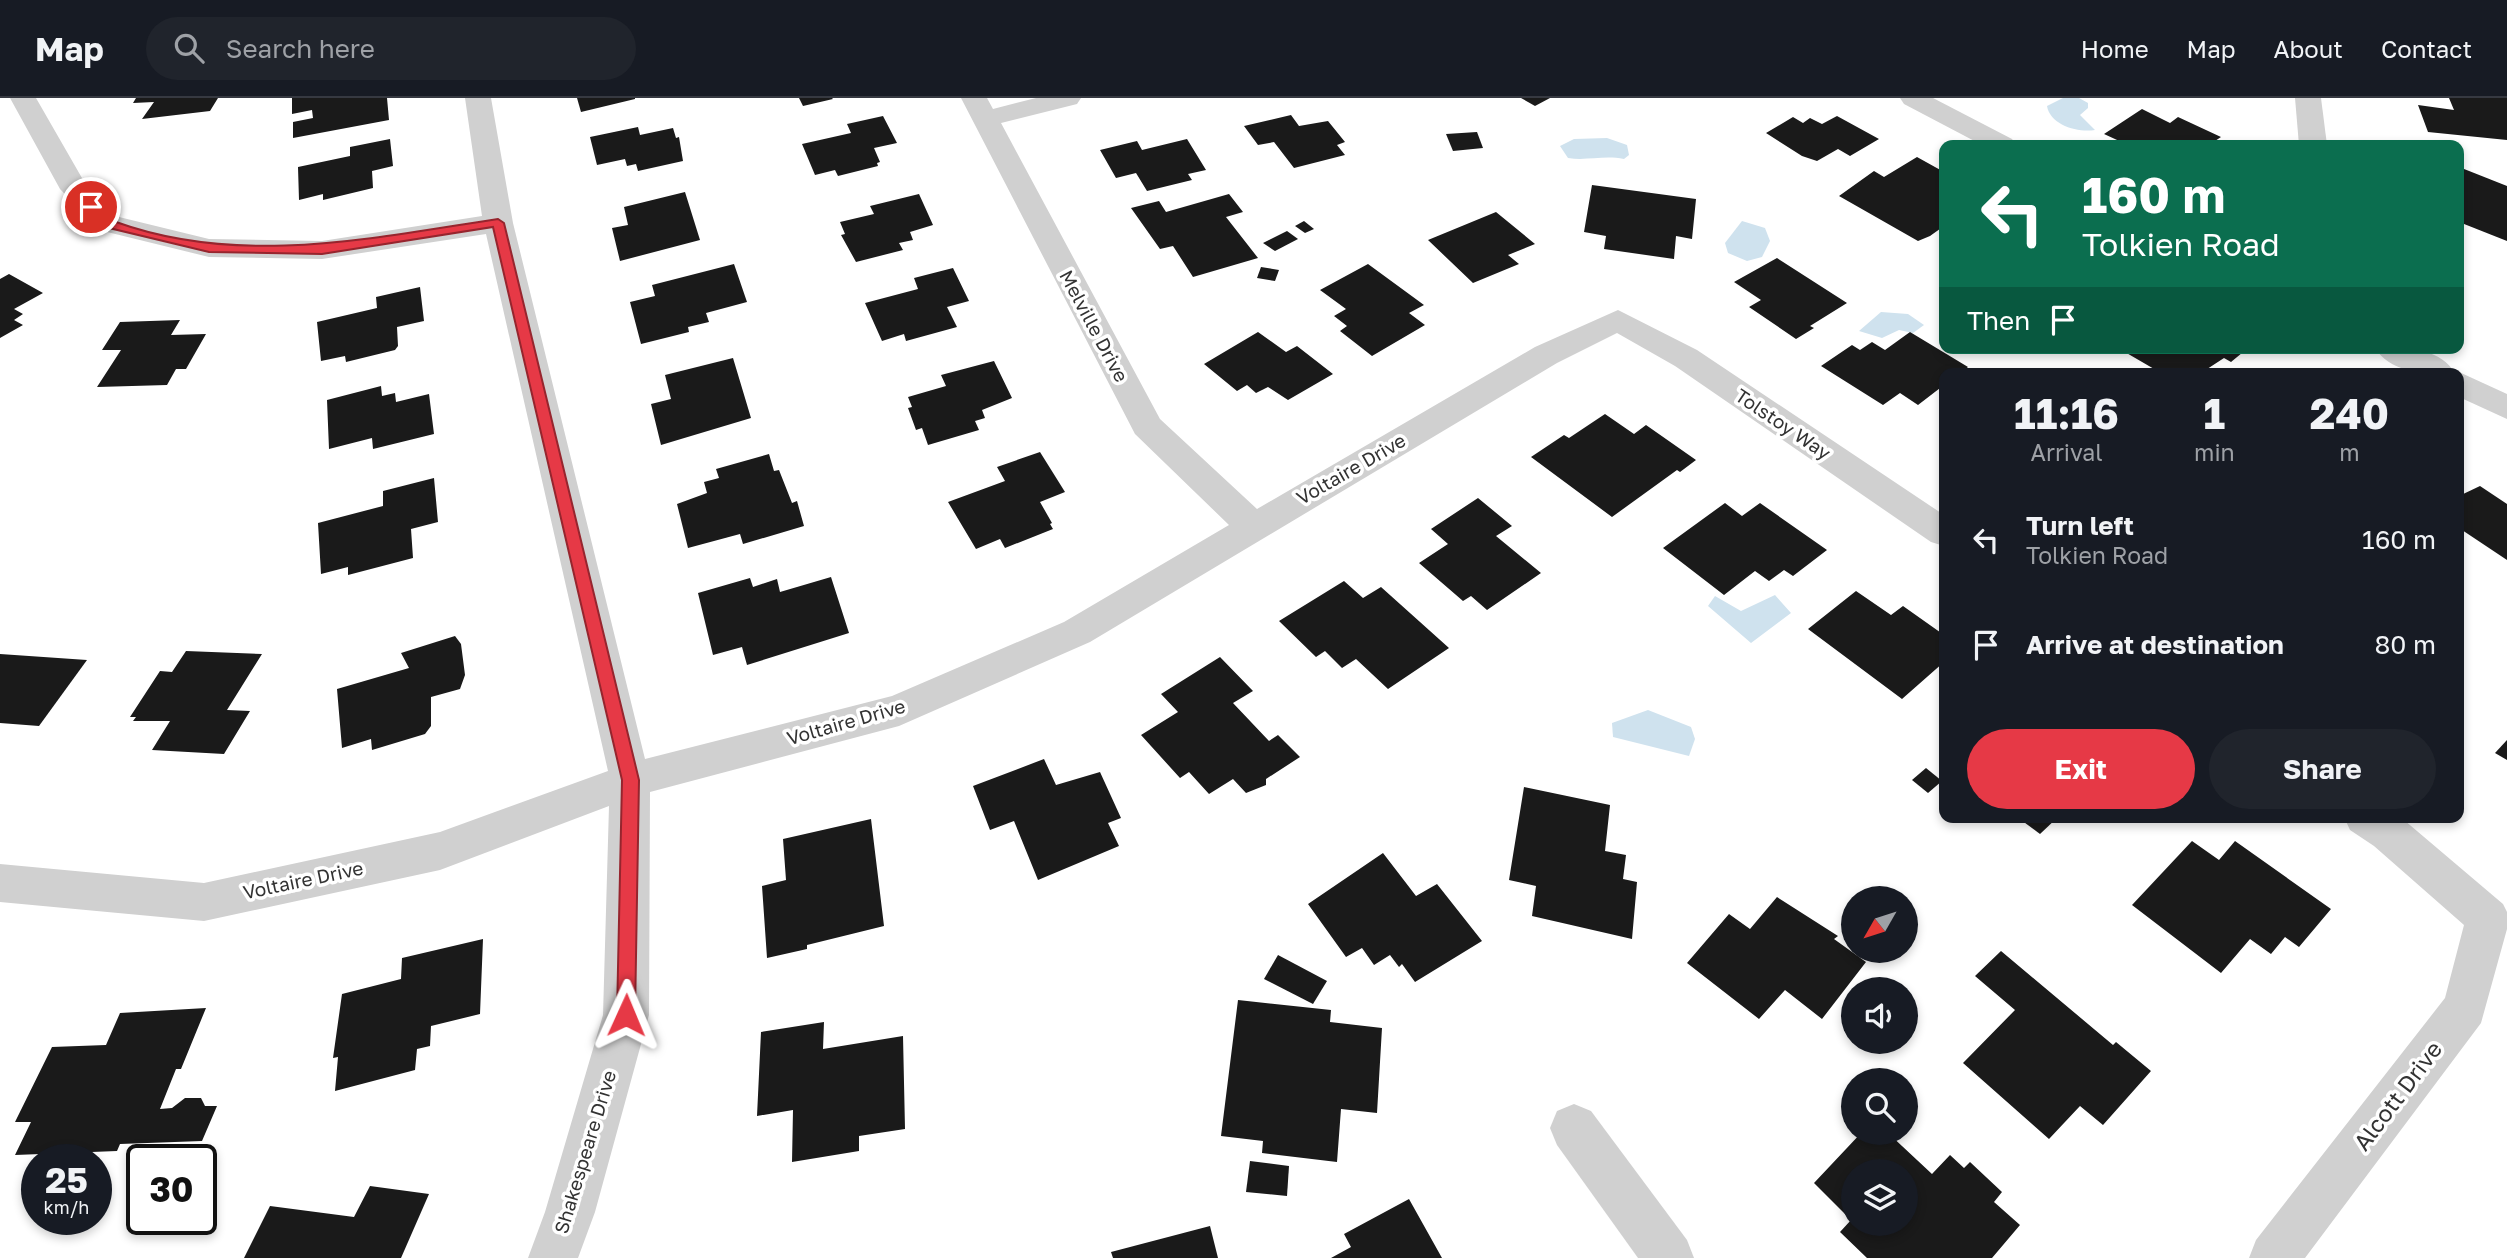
<!DOCTYPE html>
<html lang="en">
<head>
<meta charset="utf-8">
<style>
	:root { --surface:#171b24; --page:#20242c; --text:#f1f3f6; --muted:#9ea1a6; --line:#363941; --accent:#e63946 }
	body { margin:0; font-family:"Golos Text",sans-serif; background:var(--page); color:var(--text); height:100vh; display:flex; flex-direction:column; font-size:26px; white-space:nowrap }
	* { box-sizing:border-box; margin:0 }
	p { font-size:23px; color:var(--muted) }
	.icon { flex:none; width:38px; height:38px; fill:none; stroke:currentColor; stroke-width:2; stroke-linecap:round; stroke-linejoin:round }
	.map { position:relative; flex:1; overflow:hidden }
	.side { position:absolute; left:1939px; top:270px; width:525px; height:455px; display:flex; flex-direction:column; background:var(--surface); border-radius:14px; box-shadow:0 4px 10px #0003 }
	.side>* { flex:none }
	.hud { position:absolute; left:1939px; top:42px; width:525px; height:214px; border-radius:14px; box-shadow:0 4px 10px #0003; background:#0b6e4f; color:#fff; overflow:hidden }
	.needle { width:46px; rotate:231deg }
	.controls { position:absolute; left:1841px; top:788px; display:grid; gap:14px }
	.controls a { display:grid; place-items:center; width:77px; height:77px; border-radius:50%; background:var(--surface); box-shadow:0 4px 10px #0003; font-size:35px }
	.speed { position:absolute; left:21px; top:1046px; display:flex; gap:14px; font-size:35px; font-weight:700; text-align:center }
	.speed>* { display:grid; place-content:center; width:91px; height:91px; border-radius:50%; background:var(--surface); box-shadow:0 4px 10px #0003; line-height:1 }
	.speed small { font-size:18px; font-weight:400 }
	.speed .limit { border:4px solid #111; border-radius:10px; background:#fff; color:#111 }
	.pin { position:absolute; display:grid; place-items:center; width:60px; height:60px; color:#fff; margin:-30px; border:4px solid #fff; border-radius:50%; box-shadow:0 2px 7px #0007 }
	.me { position:absolute; width:77px; margin:-38px; rotate:1deg; stroke-linejoin:round; filter:drop-shadow(0 0 5px #0008) }
	.turn { display:flex; align-items:center; gap:24px; height:147px; padding:0 28px; font-size:32px }
	.turn .icon { width:91px; height:91px; stroke-width:2.5 }
	.turn b { display:block; font-size:49px; line-height:60px }
	.then { display:flex; align-items:center; height:66px; padding:0 28px; background:#0003; gap:14px; font-size:26px }
	.eta { display:flex; justify-content:space-evenly; align-items:center; height:119px; text-align:center }
	.eta b { font-size:42px; font-weight:700; line-height:49px }
	.cta { display:flex; gap:14px; margin-top:auto; padding:14px 28px }
	.cta a { flex:1; height:80px; border-radius:42px; background:var(--accent); color:#fff; font-size:28px; font-weight:700; line-height:80px; text-align:center }
	.cta a+a { background:var(--page); color:var(--text) }
	ul { padding:0; list-style:none }
	li { display:flex; align-items:center; gap:21px; height:105px; padding:0 28px }
	li div { flex:1 }
	li b { display:block; font-size:26px }
	li em { font-style:normal }
	header { display:flex; align-items:center; gap:42px; box-sizing:border-box; height:98px; padding:0 35px; background:var(--surface); border-bottom:2px solid var(--line) }
	header strong { font-size:33px }
	nav { display:flex; gap:38px; margin-inline-start:auto; font-size:24px }
	.search { width:490px; height:63px; background:var(--page); display:flex; align-items:center; gap:18px; box-sizing:border-box; padding:0 24px; border-radius:38px; color:var(--muted); font-size:26px }
	.map>svg:first-child { display:block }
	.water { fill:#cfe2ee }
	.building { fill:#1a1a1a; fill-rule:evenodd }
	.lines { fill:none; stroke-linecap:round; stroke-linejoin:round }
	.minor { fill:#d0d0d0; fill-rule:evenodd }
	.route { fill:#e63946; stroke:#96252e; stroke-width:2 }
	.labels { text-anchor:middle; stroke-width:7; stroke-linejoin:round; paint-order:stroke }
	.street-label { font-size:19px; fill:#333; stroke:#fff }
	.near-street-label { font-size:23px; fill:#333; stroke:#fff }
</style>
</head>
<body>
<header>
<strong>Map</strong>
<div class="search"><svg class="icon" aria-label="search" viewBox="0 0 24 24"><circle cx="10" cy="10" r="6"/><path d="M15 15l6 6"/></svg>Search here</div>
<nav><a>Home</a><a>Map</a><a>About</a><a>Contact</a></nav>
</header>
<div class="map">
<svg width="2507" height="1160" viewBox="0 0 2507 1160">
	<rect width="100%" height="100%" fill="#fff"/>
	<g class="water">
		<path d="M2063,0H2079L2088,5V10L2080,17L2095,32C2078,35 2050,27 2047,8Z"/>
		<path d="M1607,40L1627,47L1629,57L1624,61C1604,57 1587,63 1568,60L1560,48L1574,41Z"/>
		<polygon points="1742,123 1765,130 1770,143 1762,159 1747,163 1728,155 1725,145"/>
		<polygon points="1881,214 1908,216 1924,227 1913,235 1899,232 1882,240 1859,233"/>
		<polygon points="1775,497 1791,515 1751,545 1708,508 1715,498 1741,513"/>
		<polygon points="1648,612 1691,629 1695,641 1689,658 1613,639 1612,625"/>
	</g>
	<g class="building">
		<polygon points="136,0 218,0 210,13 142,21 154,4 133,5"/>
		<polygon points="292,0 387,0 389,22 293,40 293,24 313,20 312,12 292,16"/>
		<polygon points="577,0 635,0 635,1 581,14"/>
		<polygon points="799,0 832,0 833,1 803,8"/>
		<polygon points="1521,0 1550,0 1535,8"/>
		<polygon points="2449,0 2507,0 2507,42 2428,34 2418,7 2454,12"/>
		<polygon points="2142,11 2170,25 2178,19 2221,39 2209,47 2128,47 2104,36"/>
		<polygon points="1291,17 1299,28 1328,23 1345,44 1337,47 1345,57 1294,70 1274,44 1258,47 1244,28"/>
		<polygon points="883,18 897,45 874,50 880,64 877,65 878,68 838,78 835,72 815,77 802,46 851,35 847,26"/>
		<polygon points="1837,18 1879,41 1850,58 1838,51 1817,63 1802,58 1766,35 1793,19 1803,25 1810,20 1822,26"/>
		<polygon points="638,29 640,37 673,30 676,40 679,39 683,63 638,73 636,66 627,68 625,61 597,67 590,39"/>
		<polygon points="1477,34 1483,50 1453,53 1446,36"/>
		<polygon points="390,41 393,68 372,73 373,90 323,102 323,96 299,102 298,69 350,58 350,49"/>
		<polygon points="1187,41 1206,72 1188,76 1192,82 1147,93 1136,75 1116,80 1100,52 1137,43 1142,52"/>
		<polygon points="1917,59 1944,74 1944,128 1930,138 1918,143 1839,98 1874,73 1884,79"/>
		<polygon points="2459,69 2507,88 2507,143 2459,124"/>
		<polygon points="1592,87 1696,101 1692,141 1676,138 1674,161 1604,151 1606,138 1584,134"/>
		<polygon points="685,94 700,142 620,163 612,130 628,127 624,109"/>
		<polygon points="919,96 933,127 910,134 913,142 899,145 903,152 856,164 841,137 845,136 840,124 874,116 870,108"/>
		<polygon points="1229,96 1243,114 1226,119 1258,160 1193,179 1173,148 1160,151 1131,110 1159,103 1166,114"/>
		<polygon points="1496,114 1535,146 1508,157 1519,166 1473,185 1428,142"/>
		<polygon points="1304,123 1314,131 1305,135 1295,128"/>
		<polygon points="1287,133 1298,141 1275,153 1263,145"/>
		<polygon points="1777,160 1847,205 1810,228 1814,230 1796,241 1749,209 1761,202 1734,184"/>
		<polygon points="734,166 747,204 706,215 709,224 688,229 689,234 641,246 630,204 655,198 652,187"/>
		<polygon points="1368,166 1424,207 1409,215 1425,227 1372,258 1340,233 1347,228 1334,218 1346,211 1320,192"/>
		<polygon points="1261,169 1279,172 1275,183 1257,180"/>
		<polygon points="953,170 969,203 947,209 957,229 906,243 904,236 882,243 865,205 918,191 914,180"/>
		<polygon points="9,176 43,195 14,211 23,216 14,222 23,227 0,240 0,181"/>
		<polygon points="420,189 424,223 397,229 398,248 395,252 346,264 345,258 321,263 317,224 377,210 376,199"/>
		<polygon points="180,222 171,237 206,236 186,271 176,271 167,287 97,289 121,252 102,252 120,224"/>
		<polygon points="1258,234 1286,254 1297,248 1333,276 1288,302 1268,289 1256,295 1247,287 1237,293 1204,266"/>
		<polygon points="1910,234 1968,269 1961,275 1944,275 1944,287 1918,307 1900,295 1883,307 1821,268 1852,247 1860,252 1872,244 1885,252"/>
		<polygon points="2118,250 2248,250 2231,264 2224,260 2201,275 2161,275"/>
		<polygon points="733,260 751,320 661,347 651,306 671,301 665,277"/>
		<polygon points="994,263 1012,300 982,312 985,320 975,323 979,332 928,347 922,330 916,332 908,310 912,309 908,299 946,288 941,277"/>
		<polygon points="381,288 382,298 395,295 396,304 429,296 434,336 373,351 372,340 329,351 327,302"/>
		<polygon points="1605,316 1634,336 1646,327 1696,362 1680,374 1677,372 1612,419 1531,359 1564,337 1569,340"/>
		<polygon points="1040,354 1065,394 1040,404 1052,425 1050,426 1053,431 1005,450 1000,441 976,451 948,404 1005,383 997,369"/>
		<polygon points="769,356 774,373 779,372 792,405 797,403 804,428 743,446 740,436 688,450 677,406 707,395 704,384 719,380 716,371"/>
		<polygon points="434,380 438,424 411,431 413,460 348,477 348,469 321,476 318,425 383,408 383,393"/>
		<polygon points="2480,388 2507,406 2507,462 2459,430 2459,398"/>
		<polygon points="1478,400 1512,428 1496,438 1541,475 1487,512 1471,498 1463,503 1419,465 1448,446 1431,431"/>
		<polygon points="1725,405 1742,418 1760,405 1827,452 1793,478 1784,472 1769,483 1755,473 1724,497 1663,450"/>
		<polygon points="831,479 849,535 747,567 742,549 713,557 698,495 750,480 753,489 777,481 780,494"/>
		<polygon points="1344,483 1363,500 1381,489 1449,550 1388,591 1356,561 1342,570 1325,553 1316,559 1279,523"/>
		<polygon points="1856,493 1891,517 1903,508 1944,537 1944,564 1902,601 1808,531"/>
		<polygon points="455,538 461,546 465,577 460,591 431,599 431,628 425,636 372,652 371,641 342,650 337,591 409,570 401,555"/>
		<polygon points="186,553 262,556 227,612 250,613 224,656 152,652 170,623 133,623 136,619 130,619 160,573 172,574"/>
		<polygon points="0,556 87,562 39,628 0,625"/>
		<polygon points="1220,559 1253,593 1233,605 1269,643 1278,637 1300,659 1266,681 1266,687 1246,695 1233,681 1209,696 1189,674 1180,680 1141,637 1178,614 1161,596"/>
		<polygon points="2507,642 2507,662 2495,655"/>
		<polygon points="1044,661 1056,687 1100,674 1121,720 1108,725 1119,748 1038,782 1014,723 990,732 973,688"/>
		<polygon points="1926,670 1942,683 1928,695 1912,682"/>
		<polygon points="1524,689 1610,707 1605,753 1626,757 1623,781 1637,784 1632,841 1532,818 1536,788 1509,782"/>
		<polygon points="2017,719 2058,719 2040,736"/>
		<polygon points="871,721 884,828 807,847 807,851 767,860 762,788 786,782 783,741"/>
		<polygon points="2192,743 2219,762 2235,743 2331,811 2299,849 2285,839 2271,856 2250,841 2221,875 2132,807"/>
		<polygon points="1383,755 1416,798 1437,786 1482,843 1415,884 1402,866 1399,869 1390,857 1374,867 1362,850 1346,859 1308,806"/>
		<polygon points="1777,799 1838,838 1834,841 1866,864 1822,921 1785,892 1759,921 1687,865 1729,816 1750,831"/>
		<polygon points="483,841 480,916 431,928 430,948 417,951 415,972 335,993 338,959 333,960 342,896 401,881 402,860"/>
		<polygon points="2001,853 2113,947 2116,944 2151,973 2103,1027 2080,1008 2049,1041 1963,965 2015,912 1975,878"/>
		<polygon points="1278,857 1327,883 1313,906 1264,881"/>
		<polygon points="1238,902 1331,912 1330,924 1382,930 1377,1015 1341,1011 1337,1064 1262,1055 1263,1043 1221,1038"/>
		<polygon points="206,910 181,971 176,971 160,1011 172,1010 185,1000 201,1000 205,1008 217,1008 202,1043 120,1046 117,1053 15,1057 31,1024 15,1024 52,949 106,947 120,915"/>
		<polygon points="824,924 823,951 903,938 905,1031 859,1038 859,1053 792,1064 793,1012 757,1018 761,934"/>
		<path d="M1862,1034H1887L1932,1076L1950,1057L1964,1070L1970,1064L2002,1094L1994,1104L2020,1127L1992,1160H1867L1840,1134L1851,1122L1814,1085ZM1853,1073H1906V1125H1853Z"/>
		<polygon points="1250,1063 1289,1068 1287,1098 1246,1094"/>
		<polygon points="370,1088 429,1096 401,1160 244,1160 270,1108 354,1119"/>
		<polygon points="1409,1101 1442,1160 1331,1160 1351,1149 1344,1136"/>
		<polygon points="1210,1128 1218,1160 1113,1160 1111,1154"/>
	</g>
	<g class="lines">
		<g class="minor">
			<polygon points="10,0 36,0 86,87 119,119 209,141 322,143 482,118 465,0 491,0 513,125 645,661 892,598 1064,524 1229,427 1135,336 961,0 987,0 993,11 1036,0 1081,0 1077,6 1001,25 1160,321 1257,411 1535,249 1618,212 1697,252 1944,417 1944,448 1931,444 1675,268 1617,235 1557,265 1090,544 899,628 650,694 649,917 595,1114 578,1160 528,1160 545,1114 603,917 609,708 440,772 204,823 0,804 0,766 204,785 440,734 608,673 486,136 322,161 209,159 99,132 60,91"/>
			<polygon points="1900,0 1933,0 2012,41 2016,47 1982,47 1904,6"/>
			<polygon points="2295,0 2321,0 2327,47 2299,47"/>
			<path d="M2375,250C2402,250 2439,248 2455,275C2428,275 2392,277 2375,250Z"/>
			<polygon points="2459,274 2507,296 2507,321 2459,299 2459,275 2456,275"/>
			<polygon points="2344,719 2399,719 2404,722 2503,806 2507,814 2507,831 2481,925 2305,1160 2249,1160 2256,1142 2445,900 2464,827 2374,748 2350,732"/>
			<polygon points="1574,1006 1591,1013 1687,1142 1694,1160 1638,1160 1557,1047 1550,1030 1557,1013"/>
		</g>
	</g>
	<path class="route" d="M91,105C101,109 106,121 116,124C240,169 372,140 498,121L504,125L639,682L635,917L633,923L626,926L619,923L617,917L622,682L493,129L322,156L209,154L105,129L85,109Z"/>
	<g class="labels">
		<g class="street-label">
			<text transform="translate(1094 228) rotate(62)" y="7">Melville Drive</text>
			<text transform="translate(1783 326) rotate(34)" y="7">Tolstoy Way</text>
			<text transform="translate(1351 371) rotate(-30)" y="7">Voltaire Drive</text>
			<text transform="translate(846 624) rotate(-16)" y="7">Voltaire Drive</text>
			<text transform="translate(303 782) rotate(-12)" y="7">Voltaire Drive</text>
			<text transform="translate(585 1054) rotate(-73)" y="7">Shakespeare Drive</text>
		</g>
		<g class="near-street-label">
			<text transform="translate(2398 998) rotate(-53)" y="8">Alcott Drive</text>
		</g>
	</g>
</svg>
<div class="controls">
<a><svg class="needle" viewBox="-14 -14 28 28"><path d="M0-13l5 13h-10z" fill="#e53935"/><path d="M0 13l5-13h-10z" fill="#9ea1a6"/></svg></a>
<a><svg class="icon" aria-label="sound" viewBox="0 0 24 24"><path d="M4 9h4l5-4v14l-5-4H4zM17 9q2 3 0 6"/></svg></a>
<a><svg class="icon" aria-label="search" viewBox="0 0 24 24"><circle cx="10" cy="10" r="6"/><path d="M15 15l6 6"/></svg></a>
<a><svg class="icon" aria-label="layers" viewBox="0 0 24 24"><path d="M12 4l9 5-9 5-9-5zM3 14l9 5 9-5"/></svg></a>
</div>
<div class="speed"><div>25<small>km/h</small></div><div class="limit">30</div></div>
<div class="pin" style="left:91px;top:109px;background:#d93025"><svg class="icon" aria-label="arrive" viewBox="0 0 24 24"><path d="M6 21V4h12l-3 4 3 4H6"/></svg></div>
<svg class="me" style="left:626px;top:917px" viewBox="-20 -20 40 40"><path d="M0-17L14 15 0 8-14 15z" fill="#e63946" stroke="#fff" stroke-width="4"/></svg>
<div class="hud">
<div class="turn"><svg class="icon" aria-label="left" viewBox="0 0 24 24"><path d="M17 20v-9H6M10 6l-5 5 5 5"/></svg><div><b>160 m</b>Tolkien Road</div></div>
<div class="then">Then<svg class="icon" aria-label="arrive" viewBox="0 0 24 24"><path d="M6 21V4h12l-3 4 3 4H6"/></svg></div>
</div>
<section class="side">
<div class="eta">
<div><b>11:16</b><p>Arrival</p></div>
<div><b>1</b><p>min</p></div>
<div><b>240</b><p>m</p></div>
</div>
<ul>
<li><svg class="icon" aria-label="left" viewBox="0 0 24 24"><path d="M17 20v-9H6M10 6l-5 5 5 5"/></svg><div><b>Turn left</b><p>Tolkien Road</p></div><em>160 m</em></li>
<li><svg class="icon" aria-label="arrive" viewBox="0 0 24 24"><path d="M6 21V4h12l-3 4 3 4H6"/></svg><div><b>Arrive at destination</b></div><em>80 m</em></li>
</ul>
<div class="cta"><a>Exit</a><a>Share</a></div>
</section>
</div>
</body>
</html>
